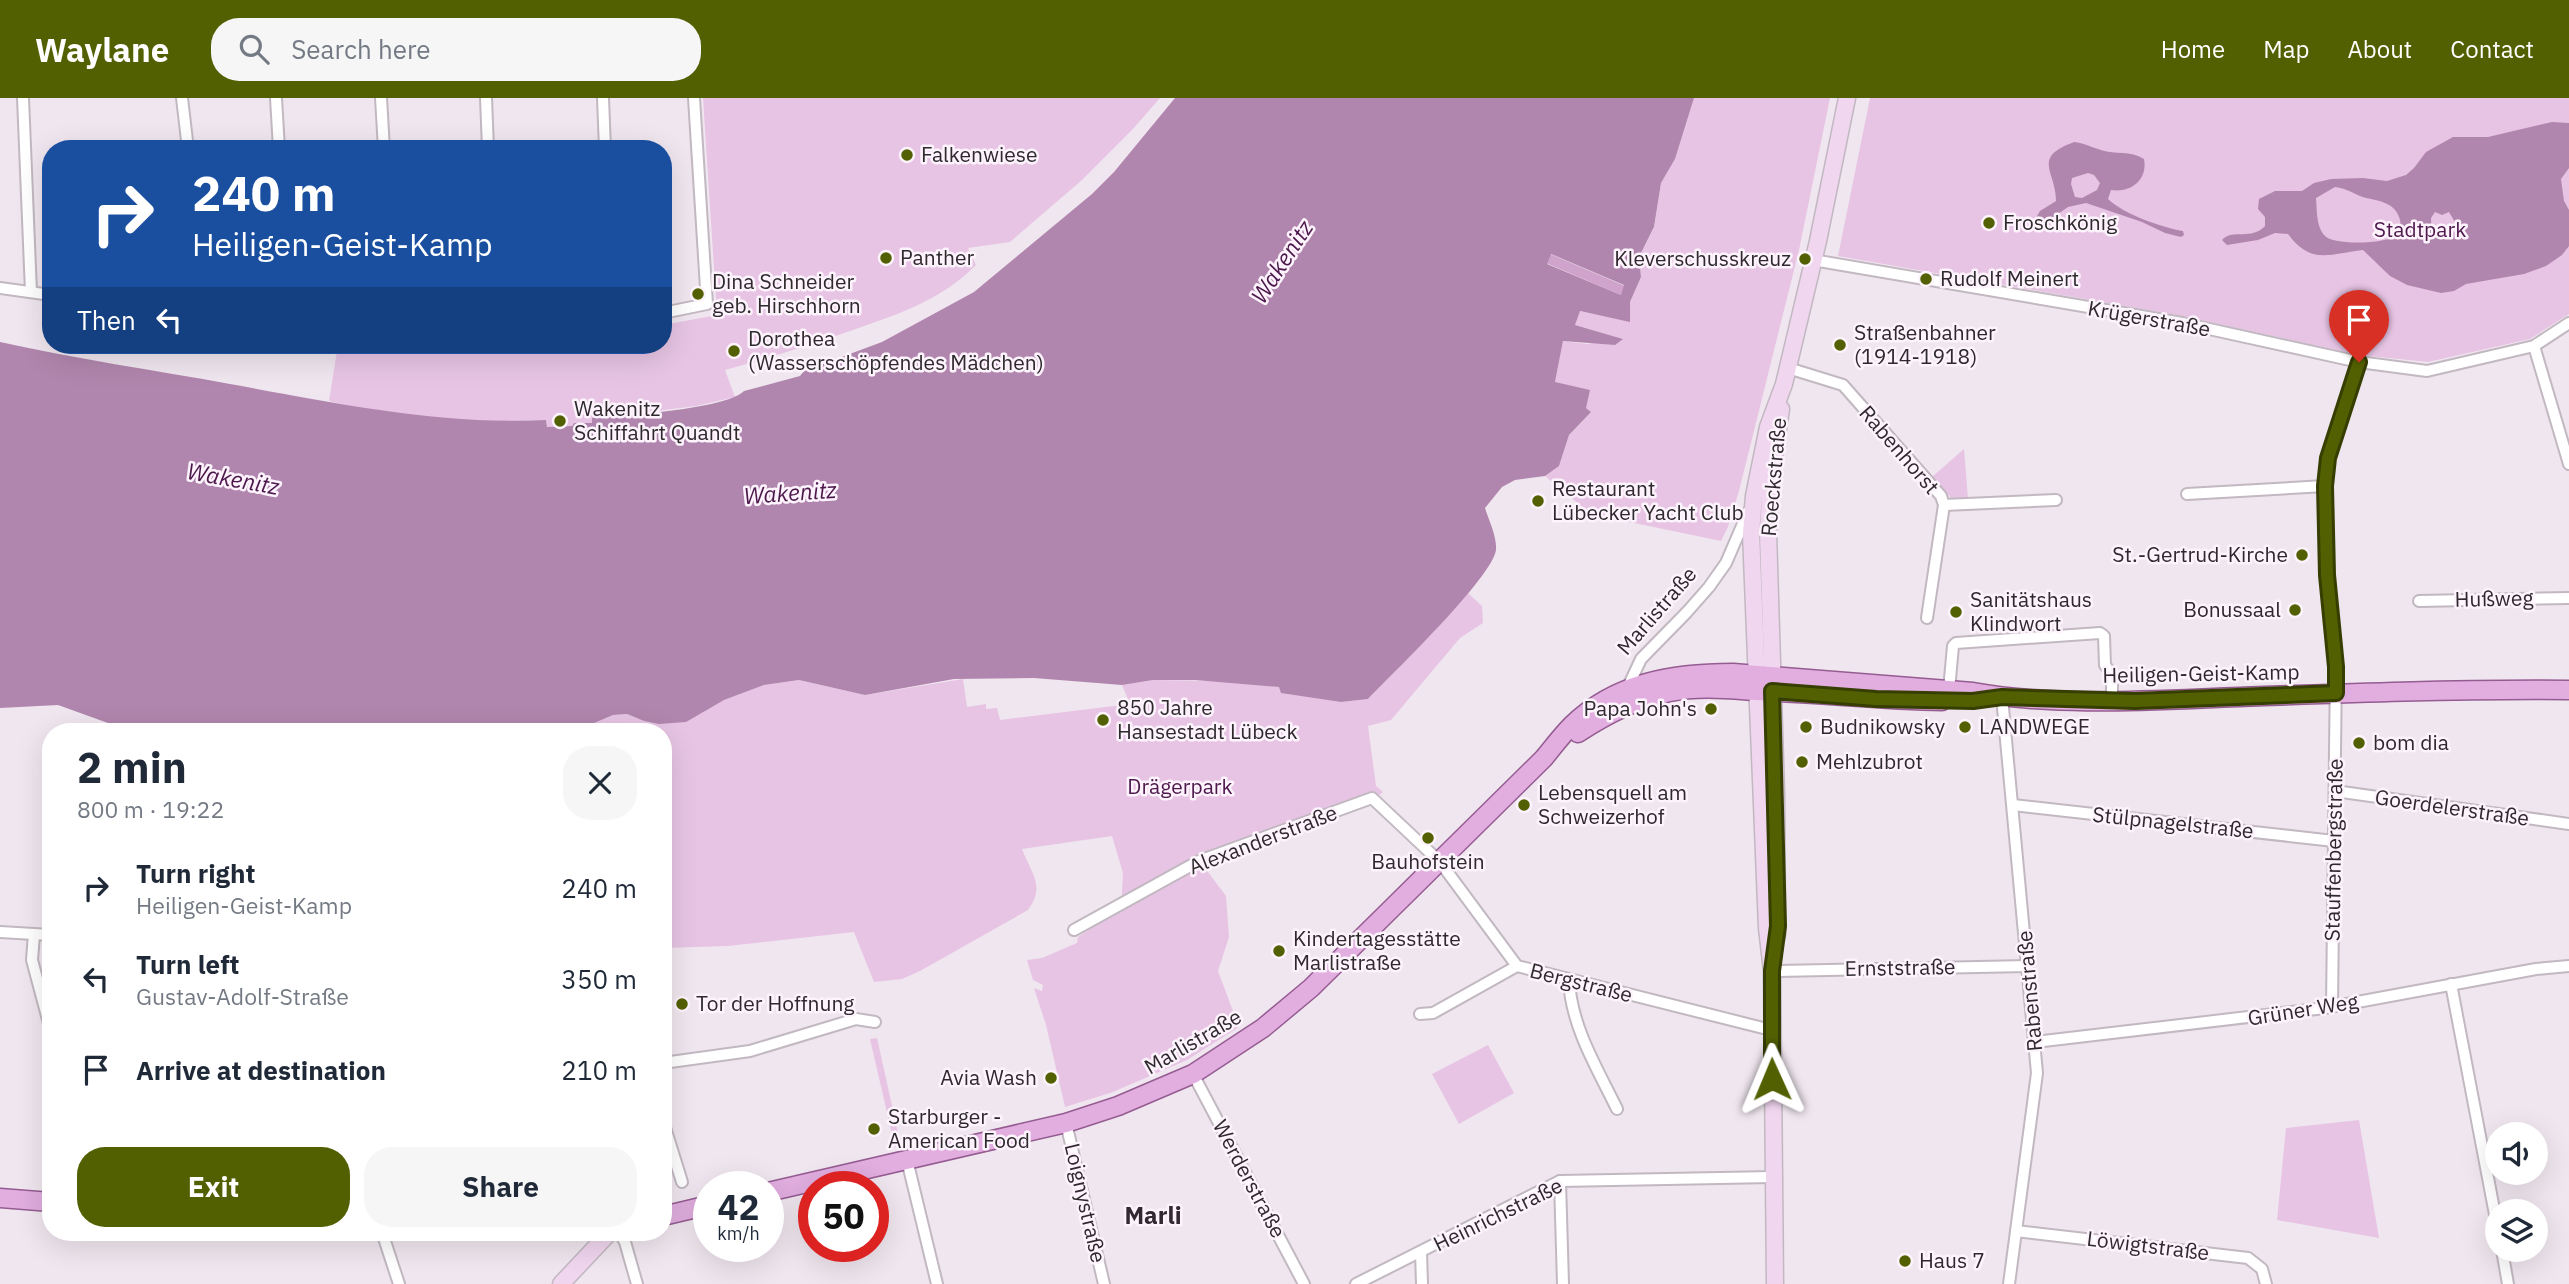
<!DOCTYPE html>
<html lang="en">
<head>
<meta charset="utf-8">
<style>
	:root { --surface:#fff; --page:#f6f6f7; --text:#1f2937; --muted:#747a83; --accent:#536001 }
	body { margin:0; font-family:"IBM Plex Sans",sans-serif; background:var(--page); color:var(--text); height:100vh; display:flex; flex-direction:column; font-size:26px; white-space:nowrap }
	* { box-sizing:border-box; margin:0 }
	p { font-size:23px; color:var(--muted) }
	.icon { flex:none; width:38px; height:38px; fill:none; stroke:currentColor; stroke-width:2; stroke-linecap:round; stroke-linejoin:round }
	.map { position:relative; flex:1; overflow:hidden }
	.details { position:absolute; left:42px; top:625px; width:630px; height:518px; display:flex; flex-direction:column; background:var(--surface); border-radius:28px; box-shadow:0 7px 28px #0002 }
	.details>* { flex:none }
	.hud { position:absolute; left:42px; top:42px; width:630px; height:214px; border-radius:28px; box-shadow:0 7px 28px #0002; background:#1a4fa0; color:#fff; overflow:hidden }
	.buttons { position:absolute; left:2485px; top:1024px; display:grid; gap:14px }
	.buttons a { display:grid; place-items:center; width:63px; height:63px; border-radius:50%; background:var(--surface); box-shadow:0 7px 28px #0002; font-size:35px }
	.speed { position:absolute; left:693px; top:1073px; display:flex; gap:14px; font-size:35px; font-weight:700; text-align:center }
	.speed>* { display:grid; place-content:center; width:91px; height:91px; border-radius:50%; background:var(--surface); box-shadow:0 7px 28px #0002; line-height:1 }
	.speed small { font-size:18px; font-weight:400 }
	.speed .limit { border:10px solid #d22; background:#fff; color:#111 }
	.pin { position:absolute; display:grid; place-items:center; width:60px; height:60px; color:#fff; margin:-72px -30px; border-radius:50% 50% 50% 0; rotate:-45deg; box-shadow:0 0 7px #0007 }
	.pin .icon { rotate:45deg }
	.me { position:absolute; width:77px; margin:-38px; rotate:359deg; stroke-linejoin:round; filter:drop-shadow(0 0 5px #0008) }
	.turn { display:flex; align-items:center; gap:24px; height:147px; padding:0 35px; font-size:32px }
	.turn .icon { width:91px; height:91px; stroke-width:2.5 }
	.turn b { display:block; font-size:49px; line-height:60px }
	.then { display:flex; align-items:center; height:66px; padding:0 35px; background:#0003; gap:14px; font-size:26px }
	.round { display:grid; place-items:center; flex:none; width:74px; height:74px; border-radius:28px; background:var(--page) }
	.headline { display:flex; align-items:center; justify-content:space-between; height:119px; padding:0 35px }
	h1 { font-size:42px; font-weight:700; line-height:52px }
	.action { display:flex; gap:14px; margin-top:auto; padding:14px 35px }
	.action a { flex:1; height:80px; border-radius:28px; background:var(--accent); color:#fff; font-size:28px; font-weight:700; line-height:80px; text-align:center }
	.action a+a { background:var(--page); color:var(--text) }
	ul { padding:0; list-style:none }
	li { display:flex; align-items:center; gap:21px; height:91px; padding:0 35px }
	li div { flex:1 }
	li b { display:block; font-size:26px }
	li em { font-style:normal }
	header { display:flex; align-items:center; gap:42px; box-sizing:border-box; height:98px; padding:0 35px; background:var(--accent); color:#fff }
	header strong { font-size:33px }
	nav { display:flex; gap:38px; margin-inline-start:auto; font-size:24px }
	.search { width:490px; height:63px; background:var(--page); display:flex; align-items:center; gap:18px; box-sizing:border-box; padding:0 24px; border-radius:28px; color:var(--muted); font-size:26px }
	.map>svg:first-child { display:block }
	.green { fill:#e7c4e4 }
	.forest { fill:#cfa3cc }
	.water { fill:#b186ae; fill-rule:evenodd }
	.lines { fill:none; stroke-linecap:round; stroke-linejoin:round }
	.minor-casing { stroke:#c2b8c1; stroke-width:14 }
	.secondary-casing { stroke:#c2b8c1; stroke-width:19 }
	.primary-casing { stroke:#955c92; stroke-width:21 }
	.minor { stroke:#fff; stroke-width:10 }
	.secondary { stroke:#f0d6ef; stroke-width:16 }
	.primary { stroke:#e1aedf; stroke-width:18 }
	.route-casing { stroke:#363e01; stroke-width:18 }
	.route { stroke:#536001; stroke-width:12 }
	.poi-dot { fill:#536001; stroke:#fdf3fc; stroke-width:2.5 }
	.labels { text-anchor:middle; stroke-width:5; stroke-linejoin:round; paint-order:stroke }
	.poi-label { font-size:21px; fill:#2d292d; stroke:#fdf3fc; text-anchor:start }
	.park-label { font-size:21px; fill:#4d184c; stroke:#fdf3fc }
	.street-label { font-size:21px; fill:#2d292d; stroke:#fdf3fc }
	.water-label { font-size:23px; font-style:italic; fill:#4c184b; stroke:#fdf3fc }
	.quarter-label { font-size:24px; font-weight:bold; fill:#30292f; stroke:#fdf3fc }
</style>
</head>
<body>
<header>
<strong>Waylane</strong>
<div class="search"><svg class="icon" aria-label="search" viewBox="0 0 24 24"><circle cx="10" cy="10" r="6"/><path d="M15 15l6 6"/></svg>Search here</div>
<nav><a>Home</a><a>Map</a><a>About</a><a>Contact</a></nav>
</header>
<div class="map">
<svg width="2569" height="1186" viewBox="0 0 2569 1186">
	<rect width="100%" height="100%" fill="#f0e6ef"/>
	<g class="green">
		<path d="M703,0H1160L1132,32L1082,82L1010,144L968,150L976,167C942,202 898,216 853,232C811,247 769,260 725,272L735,299L696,308L592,321V325H574L572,328L547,329L546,322C474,325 399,321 329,303L337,253L325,247H663V227L717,217Z"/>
		<polygon points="1694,0 1830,0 1799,152 1739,393 1728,429 1721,443 1591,416 1545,378 1559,368 1569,337 1591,314 1555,284 1563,243 1587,246 1623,241 1575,227 1579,213 1630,223 1630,204 1641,179 1639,159 1654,130 1661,85 1675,61"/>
		<polygon points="1870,0 2569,0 2569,216 2530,241 2428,264 2360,257 2176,217 1838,158"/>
		<polygon points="1964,351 1968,401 1953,402 1932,379"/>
		<path d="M1468,495L1482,508L1483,525L1460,540L1391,622L1368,628L1376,688L1383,694L1367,706L1205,770L1226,798L1229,839L1218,873L1239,929L1187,962L1113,994L1065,1009L1046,927L1034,890L1042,893L1043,887L1033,882L1027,862L1042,860L1077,845L1078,839L1121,810L1123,775L1112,738L1022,751C1031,775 1046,788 1028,812L920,873L902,881L874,884L854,834L728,848L663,850V634H573L613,617L627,616L644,623L724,602L764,587L799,582L865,597L963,581L967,609L986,606V611L997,610L1000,622L1130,606L1122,587L1153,582L1220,583L1280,589L1341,604L1368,601Z"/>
		<polygon points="877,940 901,1048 895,1049 870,941"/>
		<polygon points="1488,947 1514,995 1459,1026 1432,976"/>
		<polygon points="2359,1022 2379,1140 2277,1122 2286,1030"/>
	</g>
	<polygon class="forest" points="1550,156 1625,188 1621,197 1546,165"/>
	<g class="water">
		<path d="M1175,0H1694L1675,61L1661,85L1654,129L1639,159L1641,179L1630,204V224L1580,213L1575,227L1623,241L1615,247L1563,243L1555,284L1590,292L1586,310L1591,314L1569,337L1559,368L1545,378L1515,382L1502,389L1485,410C1489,423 1497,438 1496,452C1492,480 1392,576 1368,601L1341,604L1281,595L1279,589L1195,582H1153L1122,587L1034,580L954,581L865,597L799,582L764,587L724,602L686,624L659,626L644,623L627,616L613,617L573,634H133L58,607L0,610V244C76,261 154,272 230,286C335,305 439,327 546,322L547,329L572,328L574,325H592V320C623,317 724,312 744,293L800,278L804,273L882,244L974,194L1092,96L1114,74ZM1551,156L1624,187L1621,197L1547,166Z"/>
		<path d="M2552,24L2569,25V70L2561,81L2564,103L2569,112V148L2562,157L2546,168L2524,176L2466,186L2454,193L2441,195L2407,187L2390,178L2363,152C2329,156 2311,167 2288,136L2275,135L2258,142L2227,147L2222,142C2233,130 2251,143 2265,128V119L2258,111L2259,101L2275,93H2302L2314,85L2331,81L2363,80L2387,83L2406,77L2414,70L2426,54L2453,39H2488ZM2335,89C2347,90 2355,97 2366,100C2380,103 2396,105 2400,122C2401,127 2401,133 2397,137C2387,146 2332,148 2324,137C2316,128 2317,111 2316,100ZM2435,114L2442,117L2449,114L2459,131L2449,137H2432L2431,120Z"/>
		<path d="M2074,44C2084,45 2091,49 2101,52C2116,57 2130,52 2144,61C2148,82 2131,95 2111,92L2108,101C2125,117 2161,129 2183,133L2184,137L2181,139L2165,135L2142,124L2086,105L2068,109L2045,125L2040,124L2037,118L2040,113L2056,103C2056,73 2031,60 2074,44ZM2088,75L2094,77L2100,85L2097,92L2082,100L2075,99L2071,86L2072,80Z"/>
	</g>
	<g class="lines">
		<g class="minor-casing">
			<g id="minor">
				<polyline points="23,0 31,194"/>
				<polyline points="182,0 188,51"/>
				<polyline points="276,0 279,51"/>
				<polyline points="381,0 384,51"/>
				<polyline points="486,0 488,51"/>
				<polyline points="603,0 605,51"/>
				<polyline points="1813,162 2182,225 2359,264 2427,273 2534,248 2569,225"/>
				<polyline points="0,190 51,197"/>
				<polyline points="663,215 707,206 694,0"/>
				<polyline points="2534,248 2569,366"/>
				<polyline points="1788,270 1843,287 1941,398 1944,407 1927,520"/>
				<polyline points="2187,396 2325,388"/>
				<polyline points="1944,407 2056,402"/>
				<polyline points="2419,503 2569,500"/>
				<polyline points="1627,591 1641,561 1687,514 1709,489 1726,465 1748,414"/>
				<polyline points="1949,592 1953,548 1956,545 2100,535 2104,538 2105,567 2112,577 2112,603"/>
				<polyline points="2002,599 2037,975 2009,1186"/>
				<polyline points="2335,693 2569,726"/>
				<polyline points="2013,707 2334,743"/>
				<polyline points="1074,832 1199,763 1372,700 1440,764 1517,868 1771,932"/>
				<polyline points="0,834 51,837"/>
				<polyline points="34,836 32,862 51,933"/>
				<polyline points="1772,873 2028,868"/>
				<path d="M1569,882C1571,928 1597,970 1617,1011"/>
				<polyline points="2451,886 2497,1127"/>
				<polyline points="2332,909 2336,569 2327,477 2325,388 2328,360 2359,264"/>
				<polyline points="1420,916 1433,915 1517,868"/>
				<polyline points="2035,944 2325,910 2536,871 2569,868"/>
				<polyline points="663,965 750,953 856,921 875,924"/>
				<polyline points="1193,976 1304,1186"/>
				<polyline points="663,1023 682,1084"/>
				<polyline points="1066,1025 1104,1186"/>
				<polyline points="907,1062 937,1186"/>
				<polyline points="1560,1083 1563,1186"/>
				<polyline points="2016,1133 2248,1160 2262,1171 2266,1186"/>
				<polyline points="382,1134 399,1186"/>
				<polyline points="619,1134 625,1144 637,1186"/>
				<polyline points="2502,1152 2508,1186"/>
				<polyline points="1421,1154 1422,1186"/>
				<polyline points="1356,1186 1560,1083 1773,1079"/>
			</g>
		</g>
		<g class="secondary-casing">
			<g id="secondary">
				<polyline points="1777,837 1776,696 1768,434 1771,380 1781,311"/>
				<polyline points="561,1186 610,1134"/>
				<polyline points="1775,1186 1772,873 1767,830 1751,435 1754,398 1768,329 1784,286 1818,143 1847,0"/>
			</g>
		</g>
		<g class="primary-casing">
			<g id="primary">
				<path d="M1578,635C1607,616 1636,601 1670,594C1698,588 1727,591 1755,593C1818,595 1879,602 1942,603"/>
				<path d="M768,1094L1066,1025L1118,1008L1193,976L1263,930L1311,890L1544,660C1553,649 1562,637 1572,627C1616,584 1674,575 1733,575L1973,594C2057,609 2154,602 2239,599C2349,595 2459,591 2569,592"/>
				<polyline points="0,1100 51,1104"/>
				<polyline points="663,1118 709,1107"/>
			</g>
		</g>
		<use href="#minor" class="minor"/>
		<use href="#secondary" class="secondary"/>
		<use href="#primary" class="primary"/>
	</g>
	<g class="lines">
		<g class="route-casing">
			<polyline id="route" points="1772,981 1772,873 1778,828 1772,593 1876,601 1973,603 2002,599 2135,603 2336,595 2336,569 2327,477 2325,388 2328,360 2359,264"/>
		</g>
		<use href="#route" class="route"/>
	</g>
	<g class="poi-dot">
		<circle cx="907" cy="57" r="7"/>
		<circle cx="1989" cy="125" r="7"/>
		<circle cx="886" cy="160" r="7"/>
		<circle cx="1805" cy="161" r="7"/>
		<circle cx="1926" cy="181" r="7"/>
		<circle cx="698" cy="196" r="7"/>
		<circle cx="1840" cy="247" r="7"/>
		<circle cx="734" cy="253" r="7"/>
		<circle cx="560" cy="323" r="7"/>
		<circle cx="1538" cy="403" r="7"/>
		<circle cx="2302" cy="457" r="7"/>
		<circle cx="2295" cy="512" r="7"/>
		<circle cx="1956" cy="514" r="7"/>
		<circle cx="1711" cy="611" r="7"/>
		<circle cx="1103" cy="622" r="7"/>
		<circle cx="1806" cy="629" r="7"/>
		<circle cx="1965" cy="629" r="7"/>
		<circle cx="2359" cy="645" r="7"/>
		<circle cx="1802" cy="664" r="7"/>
		<circle cx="1524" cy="707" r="7"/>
		<circle cx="1428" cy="740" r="7"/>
		<circle cx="1279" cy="853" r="7"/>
		<circle cx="682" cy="906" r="7"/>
		<circle cx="1051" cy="980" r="7"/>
		<circle cx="874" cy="1031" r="7"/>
		<circle cx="1905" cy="1163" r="7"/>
	</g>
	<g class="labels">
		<g class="poi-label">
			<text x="921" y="64">Falkenwiese</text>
			<text x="2003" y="132">Froschkönig</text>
			<text x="900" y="167">Panther</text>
			<text x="1791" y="168" text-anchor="end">Kleverschusskreuz</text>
			<text x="1940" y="188">Rudolf Meinert</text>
			<text x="712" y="191">Dina Schneider<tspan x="712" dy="24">geb. Hirschhorn</tspan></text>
			<text x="1854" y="242">Straßenbahner<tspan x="1854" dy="24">(1914-1918)</tspan></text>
			<text x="748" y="248">Dorothea<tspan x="748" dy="24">(Wasserschöpfendes Mädchen)</tspan></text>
			<text x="574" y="318">Wakenitz<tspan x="574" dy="24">Schiffahrt Quandt</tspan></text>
			<text x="1552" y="398">Restaurant<tspan x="1552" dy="24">Lübecker Yacht Club</tspan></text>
			<text x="2288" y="464" text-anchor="end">St.-Gertrud-Kirche</text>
			<text x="1970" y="509">Sanitätshaus<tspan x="1970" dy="24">Klindwort</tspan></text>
			<text x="2281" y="519" text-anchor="end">Bonussaal</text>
			<text x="1117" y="617">850 Jahre<tspan x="1117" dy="24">Hansestadt Lübeck</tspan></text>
			<text x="1697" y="618" text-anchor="end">Papa John's</text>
			<text x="1820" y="636">Budnikowsky</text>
			<text x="1979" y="636">LANDWEGE</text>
			<text x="2373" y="652">bom dia</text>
			<text x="1816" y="671">Mehlzubrot</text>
			<text x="1538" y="702">Lebensquell am<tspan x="1538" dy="24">Schweizerhof</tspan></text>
			<text x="1428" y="771" text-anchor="middle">Bauhofstein</text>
			<text x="1293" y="848">Kindertagesstätte<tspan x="1293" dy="24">Marlistraße</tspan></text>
			<text x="696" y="913">Tor der Hoffnung</text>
			<text x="1037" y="987" text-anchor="end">Avia Wash</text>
			<text x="888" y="1026">Starburger -<tspan x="888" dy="24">American Food</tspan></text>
			<text x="1919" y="1170">Haus 7</text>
		</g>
		<g class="park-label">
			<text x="2420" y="139">Stadtpark</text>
			<text x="1180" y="696">Drägerpark</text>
		</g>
		<g class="street-label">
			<text transform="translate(2149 221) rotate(10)" y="7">Krügerstraße</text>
			<text transform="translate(1899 352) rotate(49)" y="7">Rabenhorst</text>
			<text transform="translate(1774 379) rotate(-85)" y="7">Roeckstraße</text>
			<text transform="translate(2494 501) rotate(-1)" y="7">Hußweg</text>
			<text transform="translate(1657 513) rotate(-49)" y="7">Marlistraße</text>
			<text transform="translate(2201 576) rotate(-1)" y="7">Heiligen-Geist-Kamp</text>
			<text transform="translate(2452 710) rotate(8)" y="7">Goerdelerstraße</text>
			<text transform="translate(2173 725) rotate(6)" y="7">Stülpnagelstraße</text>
			<text transform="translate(1263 742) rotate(-21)" y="7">Alexanderstraße</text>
			<text transform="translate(2334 752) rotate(-89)" y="7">Stauffenbergstraße</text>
			<text transform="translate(1900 870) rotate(-1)" y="7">Ernststraße</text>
			<text transform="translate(1581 885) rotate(14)" y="7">Bergstraße</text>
			<text transform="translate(2030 893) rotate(-95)" y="7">Rabenstraße</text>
			<text transform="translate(2303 912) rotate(-9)" y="7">Grüner Weg</text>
			<text transform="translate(1193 944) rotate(-30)" y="7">Marlistraße</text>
			<text transform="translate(1249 1081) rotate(62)" y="7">Werderstraße</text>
			<text transform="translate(1085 1105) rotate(77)" y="7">Loignystraße</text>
			<text transform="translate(1498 1117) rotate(-26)" y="7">Heinrichstraße</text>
			<text transform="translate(2148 1148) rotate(7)" y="7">Löwigtstraße</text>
		</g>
		<g class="water-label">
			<text transform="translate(1282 164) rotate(-57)" y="8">Wakenitz</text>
			<text transform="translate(233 381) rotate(10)" y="8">Wakenitz</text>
			<text transform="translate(790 395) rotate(-4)" y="8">Wakenitz</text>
		</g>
		<g class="quarter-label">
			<text x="1153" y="1126">Marli</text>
		</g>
	</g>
</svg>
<div class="buttons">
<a><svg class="icon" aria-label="sound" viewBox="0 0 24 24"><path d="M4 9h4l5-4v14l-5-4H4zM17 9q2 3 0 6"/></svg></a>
<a><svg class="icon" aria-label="layers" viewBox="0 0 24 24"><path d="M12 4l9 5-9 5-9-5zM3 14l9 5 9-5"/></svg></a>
</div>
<div class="speed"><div>42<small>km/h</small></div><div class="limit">50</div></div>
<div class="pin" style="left:2359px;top:264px;background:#d93025"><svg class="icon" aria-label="arrive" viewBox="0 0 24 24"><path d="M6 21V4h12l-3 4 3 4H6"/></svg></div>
<svg class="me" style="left:1772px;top:981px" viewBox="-20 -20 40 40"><path d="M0-17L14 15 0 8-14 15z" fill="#536001" stroke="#fff" stroke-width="4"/></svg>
<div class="hud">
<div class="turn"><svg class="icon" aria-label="right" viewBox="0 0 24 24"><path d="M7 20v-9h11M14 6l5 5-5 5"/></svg><div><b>240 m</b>Heiligen-Geist-Kamp</div></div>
<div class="then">Then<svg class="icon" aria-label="left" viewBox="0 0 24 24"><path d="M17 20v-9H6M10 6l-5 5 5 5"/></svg></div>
</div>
<section class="details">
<div class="headline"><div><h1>2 min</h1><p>800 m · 19:22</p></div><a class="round"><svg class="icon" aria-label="close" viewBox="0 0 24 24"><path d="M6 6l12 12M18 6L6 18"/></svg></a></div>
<ul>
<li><svg class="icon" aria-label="right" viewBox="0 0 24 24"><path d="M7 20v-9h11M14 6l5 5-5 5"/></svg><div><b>Turn right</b><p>Heiligen-Geist-Kamp</p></div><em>240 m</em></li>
<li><svg class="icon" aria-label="left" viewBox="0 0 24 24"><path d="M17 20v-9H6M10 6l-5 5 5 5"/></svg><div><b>Turn left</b><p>Gustav-Adolf-Straße</p></div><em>350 m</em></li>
<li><svg class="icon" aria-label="arrive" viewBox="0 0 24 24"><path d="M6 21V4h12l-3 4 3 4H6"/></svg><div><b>Arrive at destination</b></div><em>210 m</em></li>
</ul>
<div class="action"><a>Exit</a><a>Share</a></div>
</section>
</div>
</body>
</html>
